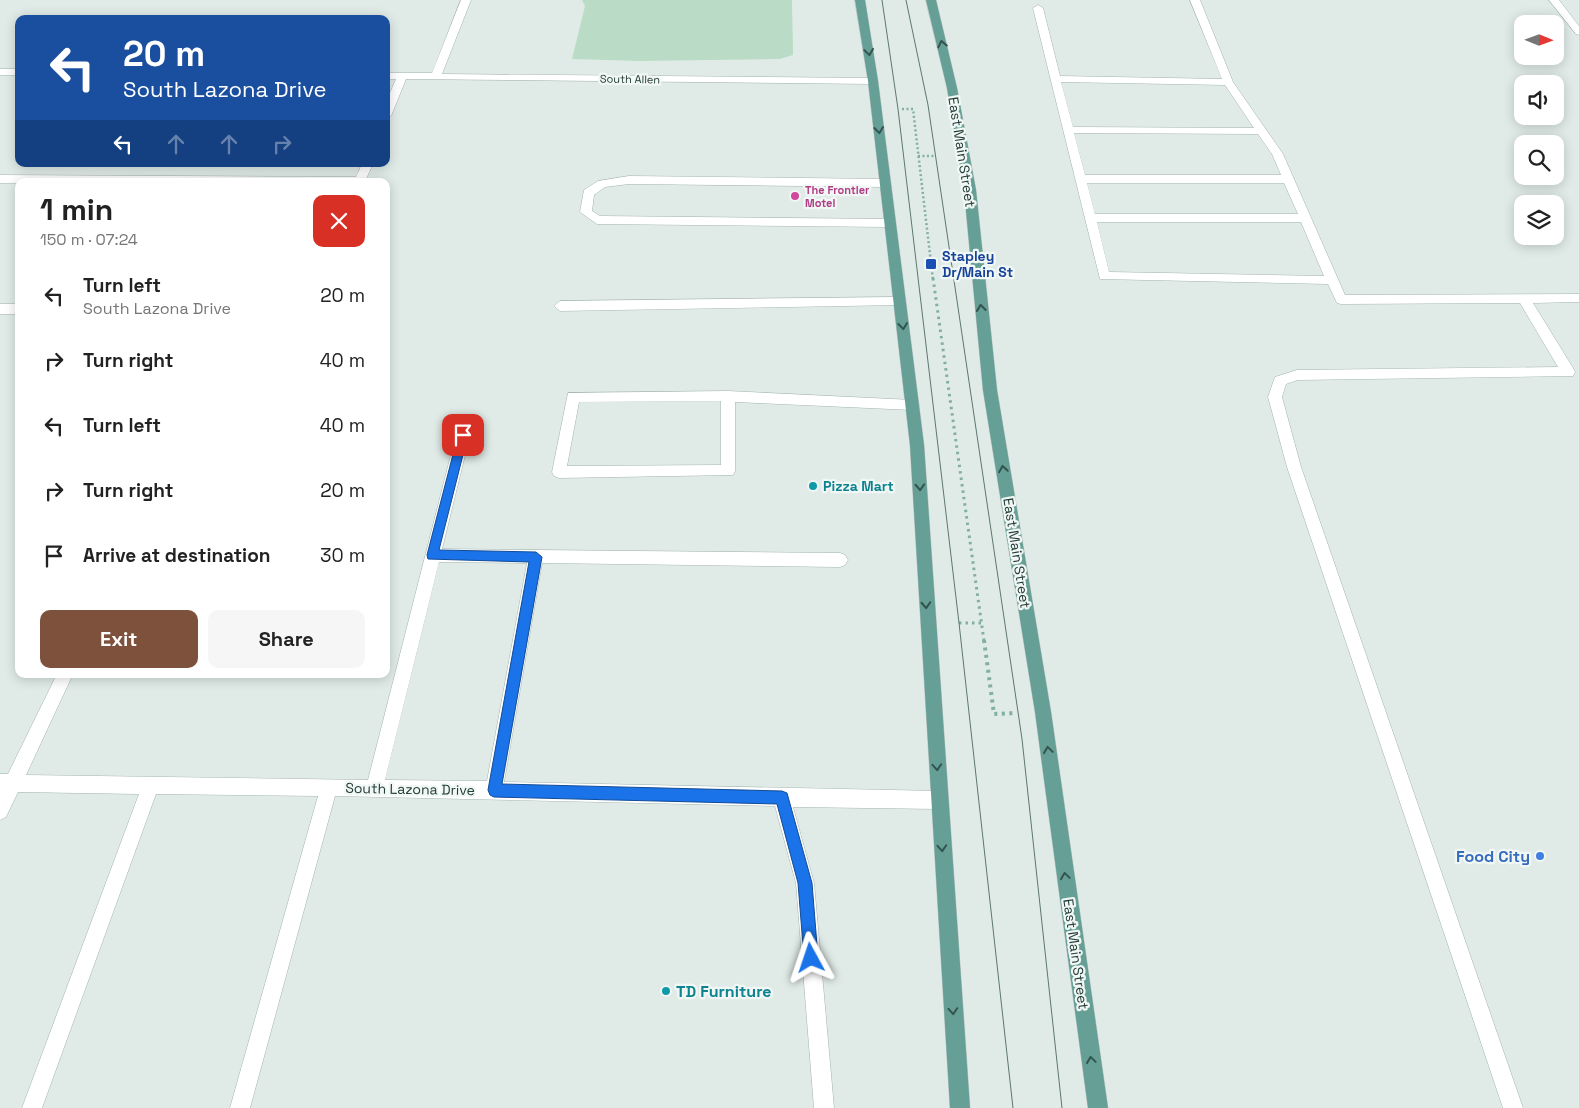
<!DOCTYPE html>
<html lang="en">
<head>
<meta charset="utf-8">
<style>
	:root { --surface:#fff; --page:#f6f6f6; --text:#222; --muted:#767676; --accent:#7e513c }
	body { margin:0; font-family:"Space Grotesk",sans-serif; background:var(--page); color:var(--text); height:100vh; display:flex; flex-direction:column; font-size:19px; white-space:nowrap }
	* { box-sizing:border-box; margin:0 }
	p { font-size:16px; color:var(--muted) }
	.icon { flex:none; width:28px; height:28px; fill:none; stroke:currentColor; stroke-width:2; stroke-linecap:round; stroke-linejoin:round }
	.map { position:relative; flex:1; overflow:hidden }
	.panel { position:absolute; left:15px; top:178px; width:375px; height:500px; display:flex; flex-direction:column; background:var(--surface); border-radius:10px; box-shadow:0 2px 12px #0003 }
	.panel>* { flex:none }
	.banner { position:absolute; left:15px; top:15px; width:375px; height:152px; border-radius:10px; box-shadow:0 2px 12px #0003; background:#1a4fa0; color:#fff; overflow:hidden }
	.needle { width:32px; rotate:91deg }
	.tools { position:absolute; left:1514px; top:15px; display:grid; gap:10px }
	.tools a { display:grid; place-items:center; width:50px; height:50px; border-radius:10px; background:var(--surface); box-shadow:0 2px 12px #0003; font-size:25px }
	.pin { position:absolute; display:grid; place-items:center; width:42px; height:42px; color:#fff; margin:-21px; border-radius:10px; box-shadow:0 2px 8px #0006 }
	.me { position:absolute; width:55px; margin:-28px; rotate:355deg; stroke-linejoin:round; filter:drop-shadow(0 0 4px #0008) }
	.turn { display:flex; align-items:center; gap:18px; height:105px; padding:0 25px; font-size:22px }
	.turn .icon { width:65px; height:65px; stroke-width:2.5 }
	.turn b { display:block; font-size:35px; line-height:42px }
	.lanes { display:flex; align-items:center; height:48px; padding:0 25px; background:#0003; justify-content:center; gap:25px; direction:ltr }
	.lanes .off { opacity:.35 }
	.round { display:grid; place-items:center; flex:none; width:52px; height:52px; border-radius:10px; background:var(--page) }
	.overview { display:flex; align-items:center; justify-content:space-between; height:85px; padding:0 25px }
	h1 { font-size:30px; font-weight:700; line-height:38px }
	.cta { display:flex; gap:10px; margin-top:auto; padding:10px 25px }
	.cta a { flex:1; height:58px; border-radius:10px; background:var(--accent); color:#fff; font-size:20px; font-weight:700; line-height:58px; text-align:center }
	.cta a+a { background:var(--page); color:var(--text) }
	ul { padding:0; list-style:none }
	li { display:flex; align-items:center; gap:15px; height:65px; padding:0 25px }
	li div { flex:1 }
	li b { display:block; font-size:19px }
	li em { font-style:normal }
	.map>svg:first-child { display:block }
	.green { fill:#badcc6 }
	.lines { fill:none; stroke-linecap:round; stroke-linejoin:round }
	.minor-casing { stroke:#a3b3ae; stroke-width:1 }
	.major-casing { stroke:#c1c8c7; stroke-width:1 }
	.path-far2 { stroke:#82aea3; stroke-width:2.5; stroke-dasharray:2 2.5; stroke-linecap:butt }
	.path-far1 { stroke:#82aea3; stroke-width:3; stroke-dasharray:2.5 4; stroke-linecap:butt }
	.path { stroke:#82aea3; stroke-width:4; stroke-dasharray:3 4.5; stroke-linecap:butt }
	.minor { fill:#fff; fill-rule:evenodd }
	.major { fill:#669f95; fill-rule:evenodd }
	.tram { stroke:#5c7671; stroke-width:1 }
	.oneway { stroke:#32544e }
	.route { fill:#1a73e8; stroke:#114b97 }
	.hotel-dot { fill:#d1479c; stroke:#f1f7f5; stroke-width:2 }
	.transit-dot { fill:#1a4fb4; stroke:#f1f7f5; stroke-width:2 }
	.culture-dot { fill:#0f9aa8; stroke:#f1f7f5; stroke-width:2 }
	.shop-dot { fill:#3f7fe0; stroke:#f1f7f5; stroke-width:2 }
	.labels { text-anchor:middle; stroke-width:4.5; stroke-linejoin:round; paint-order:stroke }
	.far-street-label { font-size:11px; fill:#213b36; stroke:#f1f7f5 }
	.far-hotel-label { font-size:11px; font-weight:bold; fill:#b23c85; stroke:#f1f7f5; text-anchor:start }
	.street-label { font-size:14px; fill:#213b36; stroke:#f1f7f5 }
	.transit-label { font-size:14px; font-weight:bold; fill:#164399; stroke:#f1f7f5; text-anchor:start }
	.culture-label { font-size:14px; font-weight:bold; fill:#0d838f; stroke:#f1f7f5; text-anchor:start }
	.near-shop-label { font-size:16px; font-weight:bold; fill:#366cbe; stroke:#f1f7f5; text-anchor:end }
	.near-culture-label { font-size:16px; font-weight:bold; fill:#0d838f; stroke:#f1f7f5; text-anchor:start }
</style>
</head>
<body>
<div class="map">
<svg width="1579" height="1108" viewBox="0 0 1579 1108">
	<rect width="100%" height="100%" fill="#e0ebe7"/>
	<path class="green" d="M582,0H792C792,18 793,36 793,55L780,59L639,61L572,59L585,6Z"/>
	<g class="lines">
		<g class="minor-casing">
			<g id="minor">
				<polygon points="461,0 471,0 442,74 873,78 878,81 873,84 406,79 391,116 386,119 386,102 396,79 386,79 386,73 432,73"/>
				<path d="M1190,0H1200L1233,82L1283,154L1345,295L1579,294V302L1533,303L1573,368L1575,372L1573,376L1298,380L1286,384L1282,397L1301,467L1523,1108H1503L1287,467L1268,397L1275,377L1297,370L1558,367L1520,303L1341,304L1337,303L1328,284L1100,279L1033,8L1038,5L1043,8L1060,76L1222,79ZM1061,82L1225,85L1254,128L1073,127ZM1074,133L1258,134L1272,154L1281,175H1085ZM1087,183H1284L1298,214H1095ZM1097,222H1301L1324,276L1109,272Z"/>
				<polygon points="1549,0 1559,0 1579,26 1579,35 1576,34"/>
				<rect x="0" y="69" width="19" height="6"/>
				<polygon points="362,164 373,164 365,181 0,183 0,175 356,177"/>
				<polygon points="629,176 886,179 892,183 886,187 629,184 605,187 594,195 592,211 600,216 890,219 896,223 890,227 597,224 580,212 584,190 598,181"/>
				<polygon points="900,297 906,301 900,305 560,311 554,306 560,301"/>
				<rect x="0" y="304" width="19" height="10"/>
				<path d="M728,391L913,400L920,405L913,410L735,402V471L733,475L559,478L554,476L552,472L568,393ZM721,401V465L567,466L579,402Z"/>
				<path d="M463,429L468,431L470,435L442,549L840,553L845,555L848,560L845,565L840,567L542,563L504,782L939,791L945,794L948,800L945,806L939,809L793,807L814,883L834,1108H814L796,883L775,806L335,796L250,1108H230L318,796L156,794L42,1108H22L139,794L18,792L6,817L0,820V774H8L57,674H73L26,775L368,780L456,435L458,431ZM439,562L527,563L487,781L385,780Z"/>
			</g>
		</g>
		<g class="major-casing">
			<g id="major">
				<polygon points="855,0 865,0 878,81 924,445 970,1108 950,1108 910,445 868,81"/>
				<polygon points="926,0 936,0 957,88 976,190 997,390 1051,712 1108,1108 1088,1108 1035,712 983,390 964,190 947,88"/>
			</g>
		</g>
		<g class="path-far2">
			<polyline points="902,109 913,109 933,280"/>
			<polyline points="918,156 935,156"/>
		</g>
		<g class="path-far1">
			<polyline points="933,278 984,641"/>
			<polyline points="959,623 982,623"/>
		</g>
		<polyline class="path" points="984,640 994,714 1015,713"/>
		<use href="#minor" class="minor"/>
		<use href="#major" class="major"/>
		<g class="tram">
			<polyline points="882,0 898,109 959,623 1013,1108"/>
			<polyline points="906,0 928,105 1022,739 1062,1108"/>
		</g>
	</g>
	<defs><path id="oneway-chevron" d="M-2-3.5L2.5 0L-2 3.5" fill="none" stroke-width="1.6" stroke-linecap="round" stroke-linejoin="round" transform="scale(1.25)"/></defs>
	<g class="oneway">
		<use href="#oneway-chevron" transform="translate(942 44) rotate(-102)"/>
		<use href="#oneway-chevron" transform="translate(869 52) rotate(82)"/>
		<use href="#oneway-chevron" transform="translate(879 130) rotate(83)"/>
		<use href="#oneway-chevron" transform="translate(981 308) rotate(-96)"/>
		<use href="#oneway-chevron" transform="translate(903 326) rotate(83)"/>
		<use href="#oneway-chevron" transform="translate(1003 469) rotate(-99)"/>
		<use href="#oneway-chevron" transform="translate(920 487) rotate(87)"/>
		<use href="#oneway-chevron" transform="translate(926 605) rotate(87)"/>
		<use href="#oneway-chevron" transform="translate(1048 750) rotate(-98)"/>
		<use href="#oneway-chevron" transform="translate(937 767) rotate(86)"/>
		<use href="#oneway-chevron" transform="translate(942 848) rotate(86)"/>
		<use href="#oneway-chevron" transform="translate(1065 876) rotate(-98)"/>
		<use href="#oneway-chevron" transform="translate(953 1011) rotate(86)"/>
		<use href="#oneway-chevron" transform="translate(1091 1060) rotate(-98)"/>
	</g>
	<polygon class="route" points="463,431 468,435 439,550 536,552 542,557 502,784 782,791 787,793 812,883 818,958 816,963 811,965 806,963 804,958 798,883 777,804 494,797 490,795 488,790 529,562 428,559 427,555 458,435"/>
	<circle class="hotel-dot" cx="795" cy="196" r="5"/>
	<rect class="transit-dot" x="925" y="258" width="12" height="12" rx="2.5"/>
	<g class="culture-dot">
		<circle cx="813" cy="486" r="5"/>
		<circle cx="666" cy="991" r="5"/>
	</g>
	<circle class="shop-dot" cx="1540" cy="856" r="5"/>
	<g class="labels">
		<g class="far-street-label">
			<text transform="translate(630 79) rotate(1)" y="4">South Allen</text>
		</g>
		<g class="far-hotel-label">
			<text x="805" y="194">The Frontier<tspan x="805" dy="13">Motel</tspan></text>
		</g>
		<g class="street-label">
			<text transform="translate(962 152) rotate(81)" y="5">East Main Street</text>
			<text transform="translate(1017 553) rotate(81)" y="5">East Main Street</text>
			<text transform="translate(410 789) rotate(1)" y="5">South Lazona Drive</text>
			<text transform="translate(1076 954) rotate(82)" y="5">East Main Street</text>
		</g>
		<g class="transit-label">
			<text x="942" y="261">Stapley<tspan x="942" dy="16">Dr/Main St</tspan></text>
		</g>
		<g class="culture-label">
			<text x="823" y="491">Pizza Mart</text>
		</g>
		<g class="near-shop-label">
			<text x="1530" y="862">Food City</text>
		</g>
		<g class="near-culture-label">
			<text x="676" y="997">TD Furniture</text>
		</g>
	</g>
</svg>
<div class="tools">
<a><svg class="needle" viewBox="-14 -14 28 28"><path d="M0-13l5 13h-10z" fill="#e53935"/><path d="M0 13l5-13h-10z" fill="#767676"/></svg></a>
<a><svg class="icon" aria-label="sound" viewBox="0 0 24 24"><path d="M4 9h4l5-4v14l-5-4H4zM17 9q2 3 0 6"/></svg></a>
<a><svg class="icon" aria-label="search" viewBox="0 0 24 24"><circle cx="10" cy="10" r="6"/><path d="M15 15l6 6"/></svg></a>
<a><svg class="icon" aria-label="layers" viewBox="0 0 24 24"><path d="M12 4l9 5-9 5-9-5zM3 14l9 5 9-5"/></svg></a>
</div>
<div class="pin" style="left:463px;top:435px;background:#d93025"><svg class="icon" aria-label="arrive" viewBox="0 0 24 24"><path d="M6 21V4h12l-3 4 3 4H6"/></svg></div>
<svg class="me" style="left:811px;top:958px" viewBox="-20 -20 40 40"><path d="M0-17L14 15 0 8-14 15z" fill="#1a73e8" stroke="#fff" stroke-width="4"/></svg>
<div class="banner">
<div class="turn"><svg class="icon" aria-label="left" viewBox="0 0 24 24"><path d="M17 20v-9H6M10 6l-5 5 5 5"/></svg><div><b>20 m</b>South Lazona Drive</div></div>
<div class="lanes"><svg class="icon" aria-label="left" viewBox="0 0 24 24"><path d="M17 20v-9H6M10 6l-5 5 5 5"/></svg><svg class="icon off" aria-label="ahead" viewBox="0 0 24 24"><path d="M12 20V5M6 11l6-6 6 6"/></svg><svg class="icon off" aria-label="ahead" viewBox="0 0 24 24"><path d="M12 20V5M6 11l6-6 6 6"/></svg><svg class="icon off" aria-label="right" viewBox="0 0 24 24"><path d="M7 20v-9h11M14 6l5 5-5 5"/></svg></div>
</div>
<section class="panel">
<div class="overview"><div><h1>1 min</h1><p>150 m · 07:24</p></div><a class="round" style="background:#d93025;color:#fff"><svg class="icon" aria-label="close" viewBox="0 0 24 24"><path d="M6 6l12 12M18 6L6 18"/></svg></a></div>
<ul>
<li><svg class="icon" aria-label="left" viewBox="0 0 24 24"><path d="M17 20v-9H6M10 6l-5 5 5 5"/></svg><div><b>Turn left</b><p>South Lazona Drive</p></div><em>20 m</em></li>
<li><svg class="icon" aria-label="right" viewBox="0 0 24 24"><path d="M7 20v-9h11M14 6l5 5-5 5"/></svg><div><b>Turn right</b></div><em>40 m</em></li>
<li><svg class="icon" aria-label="left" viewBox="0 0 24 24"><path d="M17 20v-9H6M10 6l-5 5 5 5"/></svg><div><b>Turn left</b></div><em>40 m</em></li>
<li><svg class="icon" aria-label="right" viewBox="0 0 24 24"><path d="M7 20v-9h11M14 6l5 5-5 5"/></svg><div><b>Turn right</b></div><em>20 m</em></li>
<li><svg class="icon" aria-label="arrive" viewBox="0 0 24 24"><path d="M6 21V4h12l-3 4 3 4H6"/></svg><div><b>Arrive at destination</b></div><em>30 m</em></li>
</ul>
<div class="cta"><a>Exit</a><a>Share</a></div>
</section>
</div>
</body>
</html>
